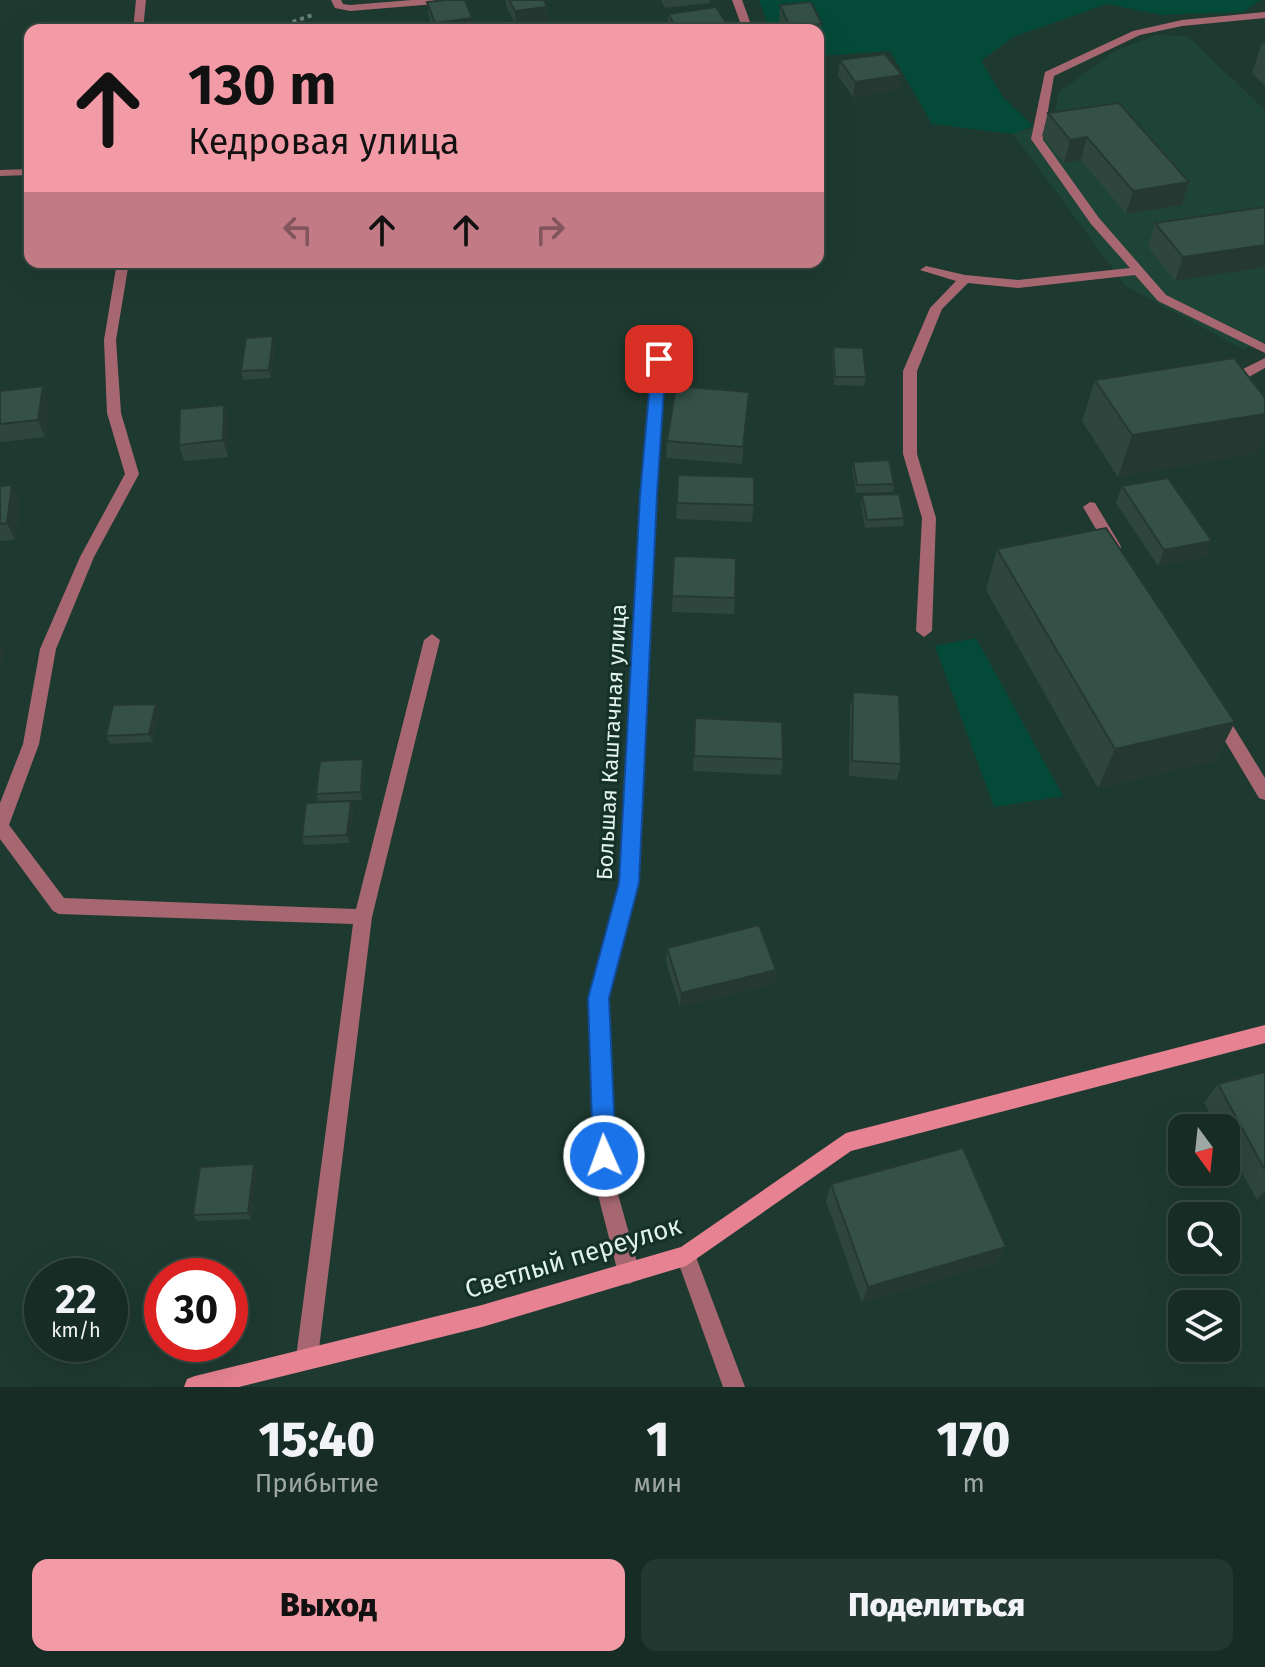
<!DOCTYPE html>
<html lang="ru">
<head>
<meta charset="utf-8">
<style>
	:root { --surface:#162c24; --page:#233831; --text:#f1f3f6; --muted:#9ea7a6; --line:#354841; --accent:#f39aa7 }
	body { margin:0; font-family:"Fira Sans",sans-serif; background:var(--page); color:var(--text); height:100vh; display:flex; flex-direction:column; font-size:30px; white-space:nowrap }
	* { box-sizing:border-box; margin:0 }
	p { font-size:26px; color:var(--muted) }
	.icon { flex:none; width:44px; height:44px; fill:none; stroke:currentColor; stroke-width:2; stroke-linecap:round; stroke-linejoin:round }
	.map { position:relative; height:1387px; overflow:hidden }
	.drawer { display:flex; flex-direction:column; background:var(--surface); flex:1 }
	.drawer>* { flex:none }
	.top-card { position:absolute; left:24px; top:24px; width:800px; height:244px; border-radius:16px; box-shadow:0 8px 32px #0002,0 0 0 2px var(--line); background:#f39aa7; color:#111; overflow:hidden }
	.needle { width:52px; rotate:165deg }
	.fabs { position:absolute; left:1168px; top:1114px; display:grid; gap:16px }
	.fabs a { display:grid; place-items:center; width:72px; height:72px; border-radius:16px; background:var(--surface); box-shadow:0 8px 32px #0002,0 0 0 2px var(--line); font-size:40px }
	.speed { position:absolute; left:24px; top:1258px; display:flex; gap:16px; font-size:40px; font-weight:700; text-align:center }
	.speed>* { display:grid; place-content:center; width:104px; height:104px; border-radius:50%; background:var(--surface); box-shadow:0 8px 32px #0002,0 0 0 2px var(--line); line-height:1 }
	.speed small { font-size:20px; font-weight:400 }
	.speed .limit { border:12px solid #d22; background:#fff; color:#111 }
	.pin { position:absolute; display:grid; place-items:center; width:68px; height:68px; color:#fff; margin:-34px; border-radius:16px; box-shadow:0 4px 12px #0006 }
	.me { position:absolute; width:88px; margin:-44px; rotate:358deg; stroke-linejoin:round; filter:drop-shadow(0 0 6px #0008) }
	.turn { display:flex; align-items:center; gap:28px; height:168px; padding:0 32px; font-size:36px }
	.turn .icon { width:104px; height:104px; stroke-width:2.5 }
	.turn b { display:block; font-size:56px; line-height:68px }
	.lanes { display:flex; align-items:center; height:76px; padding:0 32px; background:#0003; justify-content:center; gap:40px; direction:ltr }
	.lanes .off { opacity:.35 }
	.eta { display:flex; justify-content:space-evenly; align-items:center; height:136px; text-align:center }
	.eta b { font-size:48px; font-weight:800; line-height:56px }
	.action { display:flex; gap:16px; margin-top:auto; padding:16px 32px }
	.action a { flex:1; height:92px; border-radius:16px; background:var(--accent); color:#111; font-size:32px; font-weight:800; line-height:92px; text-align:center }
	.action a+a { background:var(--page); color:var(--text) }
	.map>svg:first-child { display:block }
	.built { fill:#1e4438 }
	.green { fill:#044a39 }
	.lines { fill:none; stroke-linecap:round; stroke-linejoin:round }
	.path { stroke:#6a8179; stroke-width:4; stroke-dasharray:4 4; stroke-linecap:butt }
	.lane { fill:#a66770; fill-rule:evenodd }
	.street { fill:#a66770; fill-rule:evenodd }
	.secondary { fill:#e68291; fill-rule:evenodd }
	.wall { fill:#2e463d }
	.shaded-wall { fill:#253932 }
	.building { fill:#355147; stroke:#253932; stroke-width:2 }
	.route { fill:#1a73e8; stroke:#114b97; stroke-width:2 }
	.labels { text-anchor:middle; stroke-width:6; stroke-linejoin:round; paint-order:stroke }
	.street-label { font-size:22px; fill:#e1f2eb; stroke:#143027 }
	.near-street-label { font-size:26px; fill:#e1f2eb; stroke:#143027 }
</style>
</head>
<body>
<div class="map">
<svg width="1265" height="1387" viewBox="0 0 1265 1387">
	<rect width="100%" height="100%" fill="#1e3a30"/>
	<polygon class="built" points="1155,35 1187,36 1265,110 1265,342 1243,349 1126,286 1013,134 1053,122 1059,92 1115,51"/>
	<g class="green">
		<polygon points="759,0 1261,0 1243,12 1161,15 1107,4 1013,37 981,61 1003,97 1033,126 1013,134 932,124 890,51 818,56 818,30 770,30"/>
		<polygon points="976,638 1063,796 994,807 935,646"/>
	</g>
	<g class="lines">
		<polyline class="path" points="270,30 315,14"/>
		<g class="lane">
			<polygon points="1033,137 1041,137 1099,218 1166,295 1265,344 1265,353 1158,301 1135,275 1018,288 968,283 942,309 917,371 917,454 936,518 932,631 924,637 916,631 922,518 903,454 903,371 930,308 956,281 920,270 926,266 965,275 1018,280 1130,268 1091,224 1031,139"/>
			<polygon points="30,169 30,175 0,176 0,170"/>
			<polygon points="432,634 440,640 372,917 318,1357 315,1365 307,1368 299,1365 296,1357 353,924 59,914 53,911 0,839 0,819 6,821 64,898 356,909 424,640"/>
		</g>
		<g class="street">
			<polygon points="136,0 146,0 143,30 133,30"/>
			<polygon points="331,0 341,0 343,4 350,5 412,0 453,0 448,3 350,11 335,8"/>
			<polygon points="732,0 742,0 753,30 743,30"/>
			<polygon points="1265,12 1265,18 1182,26 1140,35 1054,76 1043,139 1037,142 1031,139 1045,72 1133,31 1182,20"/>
			<polygon points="117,262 129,262 116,340 121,413 139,474 94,557 56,649 39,744 9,825 6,830 0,832 0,803 23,744 40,649 80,557 125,474 107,413 104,340"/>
			<polygon points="659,355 666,359 656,495 638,883 608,998 616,1187 640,1273 636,1280 629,1284 622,1280 618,1273 596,1187 590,998 620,883 642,495 652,359"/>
			<polygon points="1265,358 1265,368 1247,378 1237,378 1237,372"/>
			<polygon points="1090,502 1095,503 1119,543 1121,547 1119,551 1109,551 1083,507"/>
			<polygon points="1218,710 1224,711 1265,778 1265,800 1259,798 1210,716 1212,711"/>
			<polygon points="686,1246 693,1249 745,1387 723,1387 676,1256 679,1249"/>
		</g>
		<polygon class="secondary" points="1265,1025 1265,1043 851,1151 686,1266 482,1327 239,1387 184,1387 187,1379 195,1376 482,1305 681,1247 846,1133"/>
	</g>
	<g class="wall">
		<polygon points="506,0 544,0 548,22 516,26 506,6"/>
		<polygon points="661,0 710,0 710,3 665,8"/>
		<polygon points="427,2 473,30 434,30 429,18"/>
		<polygon points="780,5 822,24 820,40 818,40 818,30 783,30 779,20"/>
		<polygon points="668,14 731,30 668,30"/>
		<polygon points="1262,43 1265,43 1265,86 1252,73"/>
		<polygon points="840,60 902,75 899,90 853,97 838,76"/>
		<polygon points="1048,113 1189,182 1182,205 1126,214 1081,160 1064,163 1042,136"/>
		<polygon points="1265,207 1175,281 1148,247 1155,223"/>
		<polygon points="275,345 271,378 243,380 241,371"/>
		<polygon points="833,347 866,377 864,386 834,385 832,356"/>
		<polygon points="1095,380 1258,453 1118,477 1082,421"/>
		<polygon points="0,391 49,403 45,437 1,442 0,439"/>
		<polygon points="749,392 742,464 666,458 667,441"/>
		<polygon points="224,405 228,421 228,457 184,461 179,445"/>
		<polygon points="853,462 894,484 893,492 856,493 852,470"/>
		<polygon points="678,475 754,505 752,522 676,519"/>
		<polygon points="0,486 20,501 15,540 0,541"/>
		<polygon points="1122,486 1212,541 1205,557 1158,566 1116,503"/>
		<polygon points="862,495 904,518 903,526 865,528 861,503"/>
		<polygon points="997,549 1235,722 1215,761 1098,788 986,590"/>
		<polygon points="674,556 735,598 734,614 672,612"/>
		<polygon points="853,692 901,764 897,780 849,776 850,708"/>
		<polygon points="159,712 153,742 110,744 106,736"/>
		<polygon points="695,718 783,759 781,775 693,771"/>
		<polygon points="363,759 365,767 362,800 318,801 316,794"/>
		<polygon points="351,801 353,809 349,843 304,845 302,837"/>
		<polygon points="667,948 776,970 774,984 680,1007 666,962"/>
		<polygon points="1265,1072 1265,1198 1257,1200 1226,1143 1226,1128 1218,1128 1204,1103 1218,1084"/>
		<polygon points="254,1164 257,1170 251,1219 197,1221 193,1215"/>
		<polygon points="831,1184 1006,1247 996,1263 862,1303 826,1201"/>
	</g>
	<g class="shaded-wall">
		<polygon points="547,7 548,22 516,26 515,11"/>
		<polygon points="472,18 473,30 436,30 435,23"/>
		<polygon points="902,75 899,90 853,97 855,82"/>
		<polygon points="1087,137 1081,160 1064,163 1070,140"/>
		<polygon points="1189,182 1182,205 1126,214 1133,191"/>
		<polygon points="1265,245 1265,267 1175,281 1183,257"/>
		<polygon points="273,336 275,345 271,378 269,370"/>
		<polygon points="43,386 49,403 45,437 38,420"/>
		<polygon points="224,405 228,421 228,457 223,440"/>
		<polygon points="1265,414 1265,438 1258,453 1118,477 1132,435"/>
		<polygon points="12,485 20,501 15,540 7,523"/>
		<polygon points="1212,541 1205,557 1158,566 1164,550"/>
		<polygon points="0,642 5,652 0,669"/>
		<polygon points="156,704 159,712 153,742 149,734"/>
		<polygon points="1235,722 1215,761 1098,788 1115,749"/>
		<polygon points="363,759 365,767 362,800 361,792"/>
		<polygon points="351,801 353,809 349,843 347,835"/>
		<polygon points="776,970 774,984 680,1007 681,993"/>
		<polygon points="254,1164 257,1170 251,1219 248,1213"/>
		<polygon points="1265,1191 1265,1198 1257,1200"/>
		<polygon points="1006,1247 996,1263 862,1303 868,1287"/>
	</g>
	<g class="building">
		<polygon points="446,0 465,0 472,18 435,23 427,2"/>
		<polygon points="509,0 544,0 547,7 515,11"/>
		<polygon points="811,2 822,24 790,27 780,5"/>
		<polygon points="716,7 731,30 678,30 668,14"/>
		<polygon points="610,27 612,30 578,30"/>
		<polygon points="885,54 902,75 855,82 840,60"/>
		<polygon points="1119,103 1189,182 1133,191 1087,137 1070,140 1048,113"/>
		<polygon points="1265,207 1265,245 1183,257 1155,223"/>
		<polygon points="273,336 269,370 241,371 246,338"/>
		<polygon points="833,347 863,348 866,377 835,377"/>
		<polygon points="1234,358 1265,398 1265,414 1132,435 1095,380"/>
		<polygon points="43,386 38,420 0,424 0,391"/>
		<polygon points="676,386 749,392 743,447 667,441"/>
		<polygon points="224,405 223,440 179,445 180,409"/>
		<polygon points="889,460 894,484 857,485 853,462"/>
		<polygon points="678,475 754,477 754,505 677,503"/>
		<polygon points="1168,478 1212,541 1164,550 1122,486"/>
		<polygon points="12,485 7,523 0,524 0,486"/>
		<polygon points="899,494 904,518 867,520 862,495"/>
		<polygon points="1106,528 1235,722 1115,749 997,549"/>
		<polygon points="674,556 736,558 735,598 672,596"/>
		<polygon points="853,692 899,695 901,764 852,761"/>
		<polygon points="156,704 149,734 106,736 113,705"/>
		<polygon points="695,718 782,722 783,759 694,756"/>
		<polygon points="363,759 361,792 316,794 320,761"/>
		<polygon points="351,801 347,835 302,837 306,803"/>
		<polygon points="759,925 776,970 681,993 667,948"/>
		<polygon points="1265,1072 1265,1170 1218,1084"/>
		<polygon points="963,1148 1006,1247 868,1287 831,1184"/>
		<polygon points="254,1164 248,1213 193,1215 200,1167"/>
	</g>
	<polygon class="route" points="659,354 666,359 657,495 639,883 609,998 616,1156 612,1164 604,1167 596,1164 593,1156 588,998 619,883 640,495 652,359"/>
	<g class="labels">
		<g class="street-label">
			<text transform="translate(611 742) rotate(-87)" y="8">Большая Каштачная улица</text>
		</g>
		<g class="near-street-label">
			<text transform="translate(573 1257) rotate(-17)" y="9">Светлый переулок</text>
		</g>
	</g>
</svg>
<div class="fabs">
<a><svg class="needle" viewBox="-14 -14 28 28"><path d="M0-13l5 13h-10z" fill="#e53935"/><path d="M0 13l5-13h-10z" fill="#9ea7a6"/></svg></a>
<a><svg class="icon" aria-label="search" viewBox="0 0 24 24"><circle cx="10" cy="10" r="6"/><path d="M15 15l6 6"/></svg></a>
<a><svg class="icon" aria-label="layers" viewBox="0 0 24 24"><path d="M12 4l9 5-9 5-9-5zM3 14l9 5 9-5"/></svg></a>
</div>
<div class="speed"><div>22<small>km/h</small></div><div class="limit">30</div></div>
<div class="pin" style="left:659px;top:359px;background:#d93025"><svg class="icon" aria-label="arrive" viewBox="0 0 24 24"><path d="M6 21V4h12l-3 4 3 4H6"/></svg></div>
<svg class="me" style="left:604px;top:1156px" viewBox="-20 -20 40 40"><circle r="17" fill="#1a73e8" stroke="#fff" stroke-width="3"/><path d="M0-11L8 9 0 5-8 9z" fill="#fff"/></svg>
<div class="top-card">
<div class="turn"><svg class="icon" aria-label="ahead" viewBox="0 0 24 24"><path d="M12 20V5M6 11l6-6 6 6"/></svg><div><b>130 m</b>Кедровая улица</div></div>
<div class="lanes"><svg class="icon off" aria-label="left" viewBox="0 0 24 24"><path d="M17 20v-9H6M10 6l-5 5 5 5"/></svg><svg class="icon" aria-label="ahead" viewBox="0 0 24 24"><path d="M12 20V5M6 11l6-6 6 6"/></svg><svg class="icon" aria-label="ahead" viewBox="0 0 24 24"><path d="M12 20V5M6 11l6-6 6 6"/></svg><svg class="icon off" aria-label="right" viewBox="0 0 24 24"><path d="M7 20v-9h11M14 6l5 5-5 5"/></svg></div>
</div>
</div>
<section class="drawer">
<div class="eta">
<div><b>15:40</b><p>Прибытие</p></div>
<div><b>1</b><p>мин</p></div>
<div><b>170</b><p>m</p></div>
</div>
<div class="action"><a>Выход</a><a>Поделиться</a></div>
</section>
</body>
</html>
